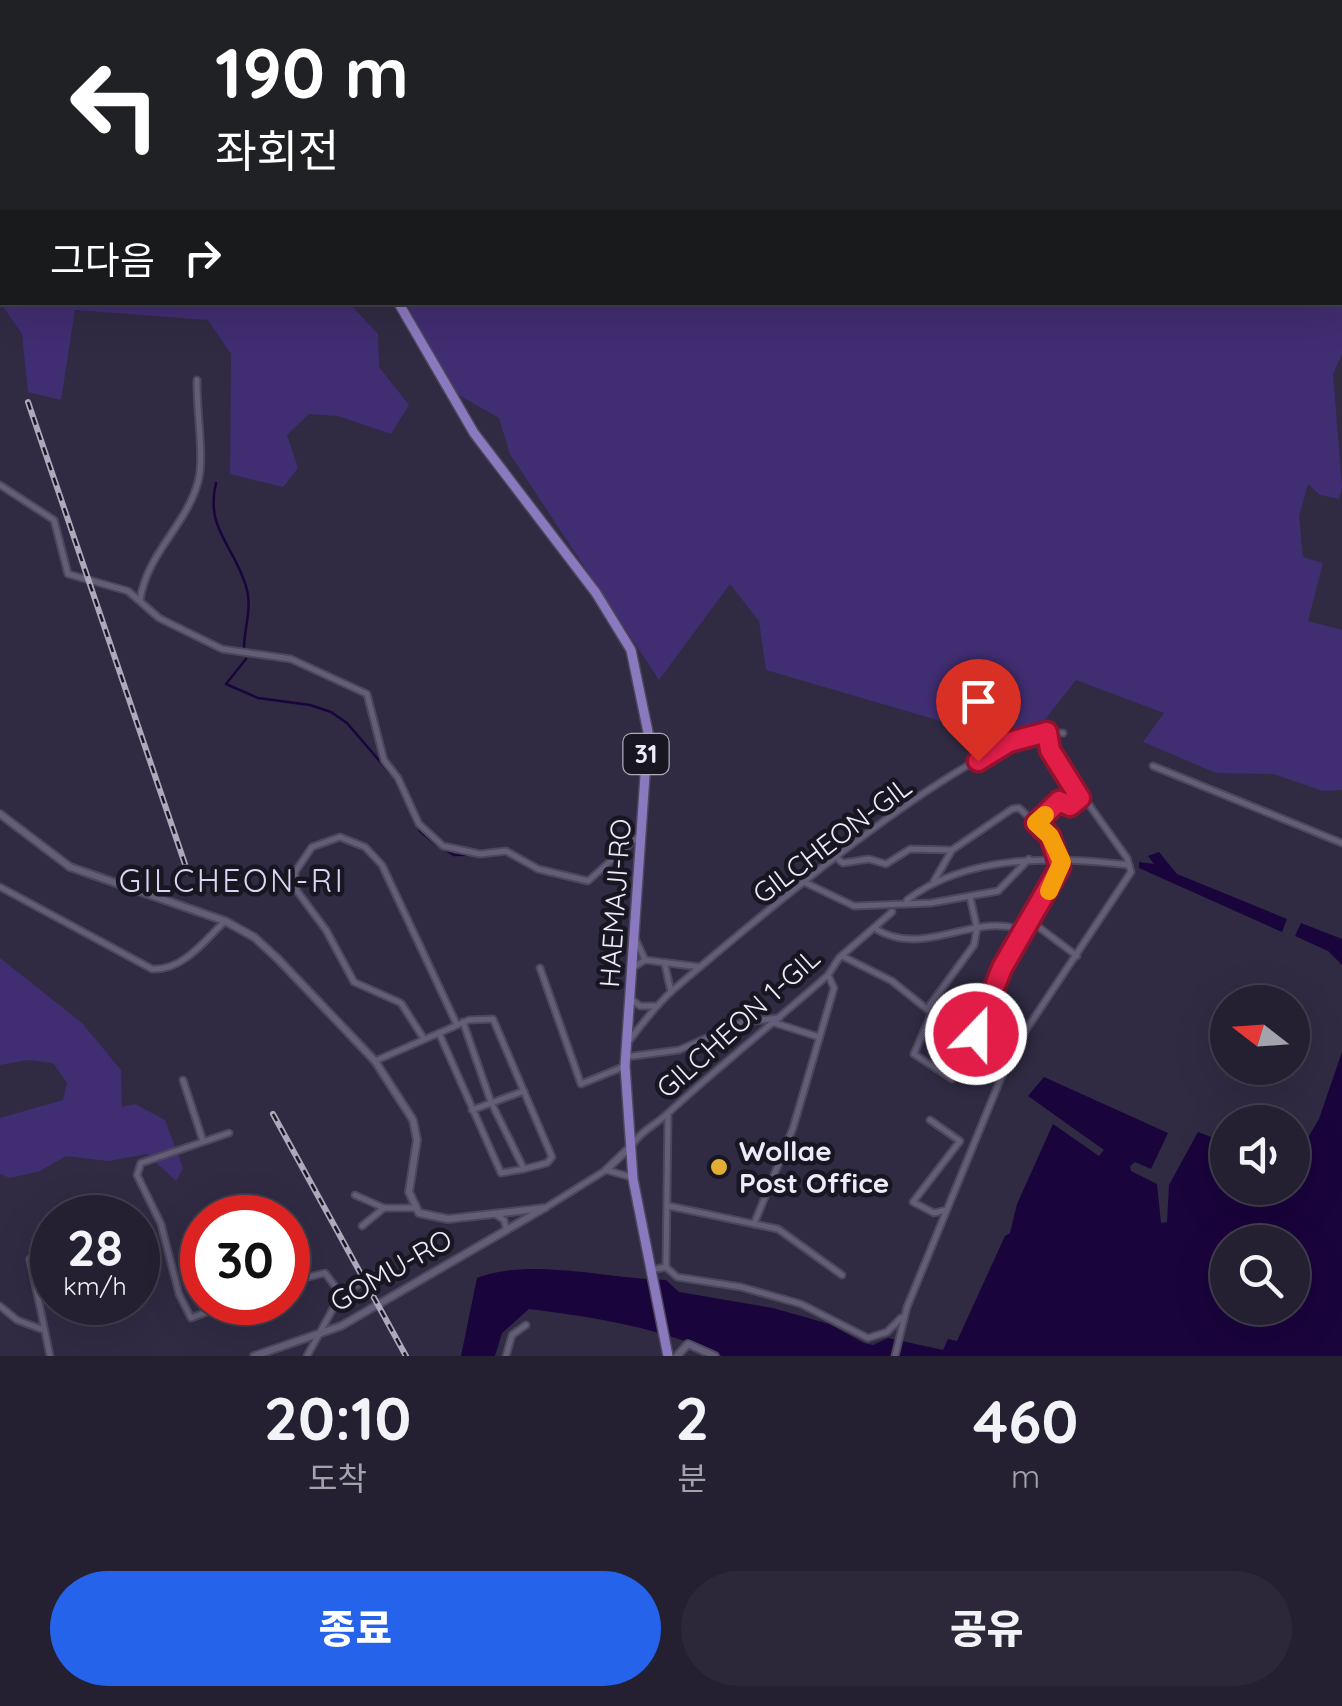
<!DOCTYPE html>
<html lang="ko">
<head>
<meta charset="utf-8">
<style>
	:root { --surface:#242032; --page:#2c283a; --text:#f1f3f6; --muted:#a3a3ac; --line:#413e4d; --accent:#2563eb }
	body { margin:0; font-family:Quicksand,"Noto Sans KR",sans-serif; background:var(--page); color:var(--text); height:100vh; display:flex; flex-direction:column; font-size:38px; white-space:nowrap }
	* { box-sizing:border-box; margin:0 }
	p { font-size:32px; color:var(--muted) }
	.icon { flex:none; width:55px; height:55px; fill:none; stroke:currentColor; stroke-width:2; stroke-linecap:round; stroke-linejoin:round }
	.map { position:relative; height:1356px; overflow:hidden }
	.side { display:flex; flex-direction:column; background:var(--surface); flex:1 }
	.side>* { flex:none }
	.banner { position:absolute; left:0px; top:0px; width:1342px; height:305px; box-shadow:0 10px 40px #0002,0 0 0 2px var(--line); background:#202124; color:#fff; overflow:hidden }
	.needle { width:65px; rotate:287deg }
	.buttons { position:absolute; left:1210px; top:985px; display:grid; gap:20px }
	.buttons a { display:grid; place-items:center; width:100px; height:100px; border-radius:50%; background:var(--surface); box-shadow:0 10px 40px #0002,0 0 0 2px var(--line); font-size:50px }
	.speed { position:absolute; left:30px; top:1195px; display:flex; gap:20px; font-size:50px; font-weight:700; text-align:center }
	.speed>* { display:grid; place-content:center; width:130px; height:130px; border-radius:50%; background:var(--surface); box-shadow:0 10px 40px #0002,0 0 0 2px var(--line); line-height:1 }
	.speed small { font-size:25px; font-weight:400 }
	.speed .limit { border:15px solid #d22; background:#fff; color:#111 }
	.pin { position:absolute; display:grid; place-items:center; width:85px; height:85px; color:#fff; margin:-102px -42px; border-radius:50% 50% 50% 0; rotate:-45deg; box-shadow:0 0 10px #0007 }
	.pin .icon { rotate:45deg }
	.me { position:absolute; width:110px; margin:-55px; rotate:22deg; stroke-linejoin:round; filter:drop-shadow(0 0 8px #0008) }
	.turn { display:flex; align-items:center; gap:35px; height:210px; padding:0 50px; font-size:45px }
	.turn .icon { width:130px; height:130px; stroke-width:2.5 }
	.turn b { display:block; font-size:70px; line-height:85px }
	.then { display:flex; align-items:center; height:95px; padding:0 50px; background:#0003; gap:20px; font-size:38px }
	.eta { display:flex; justify-content:space-evenly; align-items:center; height:170px; text-align:center }
	.eta b { font-size:60px; font-weight:800; line-height:70px }
	.button { display:flex; gap:20px; margin-top:auto; padding:20px 50px }
	.button a { flex:1; height:115px; border-radius:60px; background:var(--accent); color:#fff; font-size:40px; font-weight:800; line-height:115px; text-align:center }
	.button a+a { background:var(--page); color:var(--text) }
	.map>svg:first-child { display:block }
	.green { fill:#412d71 }
	.water { fill:#1a043c; fill-rule:evenodd }
	.lines { fill:none; stroke-linecap:round; stroke-linejoin:round }
	.stream { stroke:#1a043c; stroke-width:2.5 }
	.minor-casing { stroke:#4c475b; stroke-width:9 }
	.tertiary-casing { stroke:#4c475b; stroke-width:10 }
	.primary-casing { stroke:#4c475b; stroke-width:12 }
	.minor { stroke:#635d78; stroke-width:5 }
	.tertiary { stroke:#635d78; stroke-width:6 }
	.primary { stroke:#8a79bf; stroke-width:9 }
	.rail-casing { stroke:#aca9bc; stroke-width:6 }
	.rail { stroke:#181621; stroke-width:2.5; stroke-dasharray:8; stroke-linecap:butt }
	.route-casing { stroke:#92132f; stroke-width:25 }
	.route { stroke:#e11d48; stroke-width:18 }
	.slow { stroke:#f59e0b; stroke-width:18 }
	.poi-dot { fill:#e3ae34; stroke:#181621; stroke-width:4 }
	.labels { text-anchor:middle; stroke-width:9; stroke-linejoin:round; paint-order:stroke }
	.shield { fill:#181621; stroke:#adabba; stroke-width:2.5 }
	.shield-label { font-size:25px; font-weight:bold; fill:#edebfb }
	.street-label { font-size:28px; fill:#edebfb; stroke:#181621 }
	.poi-label { font-size:28px; font-weight:bold; fill:#edebfb; stroke:#181621; text-anchor:start }
	.quarter-label { font-size:32px; letter-spacing:2.5px; fill:#dbd5f5; stroke:#181621 }
</style>
</head>
<body>
<div class="map">
<svg width="1342" height="1356" viewBox="0 0 1342 1356">
	<rect width="100%" height="100%" fill="#302b43"/>
	<g class="green">
		<polygon points="527,0 1342,0 1342,354 1333,374 1342,487 1339,499 1320,495 1308,484 1299,516 1303,557 1323,563 1308,621 1342,630 1342,790 1323,791 1273,774 1216,773 1143,742 1164,713 1076,680 1043,722 992,736 766,670 759,621 730,584 659,680 510,454 499,418 452,391 406,303 1340,302 1340,2"/>
		<polygon points="0,75 2,302 349,303 378,334 379,367 409,405 391,434 338,416 309,414 287,435 298,468 283,487 230,474 231,354 208,320 75,310 61,400 28,392 22,334 0,302"/>
		<polygon points="0,958 82,1023 121,1070 122,1107 135,1104 165,1120 183,1168 176,1181 147,1154 108,1161 66,1156 40,1171 10,1178 0,1174 0,1118 63,1100 67,1083 53,1063 27,1060 0,1065"/>
	</g>
	<g class="water">
		<polygon points="1159,852 1177,874 1287,919 1282,932 1139,868 1139,862 1154,864 1148,856"/>
		<polygon points="1301,923 1342,939 1342,965 1328,951 1295,936"/>
		<path d="M1342,1052V1356H722C662,1328 594,1317 529,1309L502,1333L495,1356H461L477,1278C533,1257 605,1279 666,1280L679,1292L773,1308L829,1324L864,1343L873,1345L888,1338L943,1350L948,1339L957,1341L1005,1236L1010,1233L1017,1204L1053,1124L1099,1156L1104,1150L1028,1096L1044,1077L1168,1133L1151,1169L1135,1162L1130,1166L1131,1171L1157,1184L1161,1223L1167,1222L1169,1185L1198,1132L1227,1143L1228,1188H1292L1293,1163L1319,1119ZM1228,1242H1292V1308H1228Z"/>
	</g>
	<g class="lines">
		<g class="stream">
			<path d="M216,483C205,528 233,544 246,586C253,608 244,627 244,648"/>
			<polyline points="246,659 226,684 258,698 310,705 331,712 347,723 395,779 420,831 437,845 454,855 507,854"/>
		</g>
		<g class="minor-casing">
			<g id="minor">
				<polyline points="0,485 54,520 68,574 128,591 159,618 222,649 291,659 367,694 384,760 398,778 419,824 443,846 480,854 506,851 538,869 588,881 640,835"/>
				<path d="M140,600C147,553 186,526 198,482C205,459 196,408 197,380"/>
				<polyline points="1047,733 1063,733"/>
				<polyline points="1153,766 1342,843"/>
				<polyline points="1037,823 1059,801 1070,806 1080,799"/>
				<polyline points="838,859 843,863 869,859 886,864 910,849 952,850"/>
				<polyline points="934,881 952,850 1012,809 1019,808 1049,836 1062,861 1051,887 1002,967 975,1033 1013,1049"/>
				<polyline points="806,883 854,906 931,903 998,891 1029,859"/>
				<path d="M0,887L152,969C183,971 205,940 225,921"/>
				<path d="M907,900C967,854 1057,856 1129,865"/>
				<polyline points="1032,922 1077,956"/>
				<path d="M874,928C925,960 974,910 1025,931"/>
				<polyline points="636,940 645,960"/>
				<polyline points="842,956 892,981 928,1010"/>
				<polyline points="665,965 671,992"/>
				<polyline points="634,967 645,960 700,967"/>
				<polyline points="540,968 581,1084 623,1067"/>
				<polyline points="631,999 640,1006 655,1006"/>
				<polyline points="927,1009 974,945 977,928 970,897"/>
				<polyline points="775,1023 819,1037"/>
				<polyline points="439,1033 501,1173 524,1169 491,1102 463,1022"/>
				<polyline points="424,1039 401,1003 354,982 326,930 297,891 295,872 312,847 340,837 365,847 382,865 457,1025"/>
				<path d="M628,1042C642,1024 656,1005 673,990C743,930 964,741 1047,733L1050,750L1127,858L1131,872L1020,1039"/>
				<polyline points="625,1057 679,1050 743,1022 779,1018"/>
				<polyline points="375,1061 469,1020 493,1019 552,1157 547,1163 524,1169"/>
				<polyline points="952,1079 914,1054 932,1012 975,1033"/>
				<polyline points="183,1080 203,1141"/>
				<polyline points="472,1110 524,1091"/>
				<polyline points="930,1120 960,1141 913,1202 934,1213 946,1210"/>
				<polyline points="229,1133 141,1163 137,1175 161,1224 179,1294 191,1318 233,1302"/>
				<path d="M632,1145C642,1130 654,1126 667,1114C719,1066 775,1022 828,975L839,958L892,912"/>
				<polyline points="355,1195 384,1208 415,1208"/>
				<polyline points="669,1206 778,1229 842,1275"/>
				<polyline points="545,1208 606,1170 631,1177"/>
				<polyline points="495,1214 504,1220 506,1228"/>
				<polyline points="754,1224 793,1128 834,988 829,977"/>
				<polyline points="362,1226 384,1208"/>
				<polyline points="30,1259 50,1356"/>
				<polyline points="666,1267 668,1115"/>
				<polyline points="651,1270 666,1267 677,1277 741,1287 801,1304 868,1338 887,1332 901,1318"/>
				<polyline points="288,1282 325,1273 341,1294 307,1356"/>
				<polyline points="341,1294 377,1274"/>
				<polyline points="0,1306 17,1320 41,1329"/>
				<polyline points="506,1356 512,1335 526,1325"/>
				<polyline points="895,1356 907,1307 1010,1056"/>
			</g>
		</g>
		<g class="tertiary-casing">
			<g id="tertiary">
				<polyline points="0,814 70,867 225,921 254,937 278,959 375,1061 413,1120 417,1140 409,1192 419,1213 448,1219 545,1208"/>
				<polyline points="606,1170 629,1148"/>
				<polyline points="254,1356 341,1326 541,1210"/>
				<polyline points="677,1356 688,1344 715,1356"/>
			</g>
		</g>
		<g class="primary-casing">
			<g id="primary">
				<polyline points="250,0 251,2"/>
				<polyline points="398,302 474,433 596,593 631,650 648,732 625,1066 633,1179 668,1356"/>
			</g>
		</g>
		<use href="#minor" class="minor"/>
		<use href="#tertiary" class="tertiary"/>
		<use href="#primary" class="primary"/>
		<g class="rail-casing">
			<g id="rail">
				<polyline points="28,402 188,873"/>
				<polyline points="273,1114 406,1356"/>
			</g>
		</g>
		<use href="#rail" class="rail"/>
	</g>
	<g class="lines">
		<g class="route-casing">
			<polyline id="route" points="976,1034 1002,968 1060,867 1050,836 1036,823 1059,801 1070,806 1080,798 1050,750 1047,732 1009,742 978,761"/>
		</g>
		<use href="#route" class="route"/>
		<polyline class="slow" points="1045,815 1036,823 1050,836 1062,862 1049,891"/>
	</g>
	<circle class="poi-dot" cx="719" cy="1167" r="10"/>
	<g class="labels">
		<rect class="shield" x="623.5" y="734" width="45" height="40" rx="8"/>
		<g class="shield-label">
			<text x="646" y="763">31</text>
		</g>
		<g class="street-label">
			<text transform="translate(832 840) rotate(-37)" y="10">GILCHEON-GIL</text>
			<text transform="translate(615 903) rotate(-86)" y="10">HAEMAJI-RO</text>
			<text transform="translate(738 1023) rotate(-42)" y="10">GILCHEON 1-GIL</text>
			<text transform="translate(391 1270) rotate(-30)" y="10">GOMU-RO</text>
		</g>
		<g class="poi-label">
			<text x="739" y="1161">Wollae<tspan x="739" dy="32">Post Office</tspan></text>
		</g>
		<g class="quarter-label">
			<text x="232" y="892">GILCHEON-RI</text>
		</g>
	</g>
</svg>
<div class="buttons">
<a><svg class="needle" viewBox="-14 -14 28 28"><path d="M0-13l5 13h-10z" fill="#e53935"/><path d="M0 13l5-13h-10z" fill="#a3a3ac"/></svg></a>
<a><svg class="icon" aria-label="sound" viewBox="0 0 24 24"><path d="M4 9h4l5-4v14l-5-4H4zM17 9q2 3 0 6"/></svg></a>
<a><svg class="icon" aria-label="search" viewBox="0 0 24 24"><circle cx="10" cy="10" r="6"/><path d="M15 15l6 6"/></svg></a>
</div>
<div class="speed"><div>28<small>km/h</small></div><div class="limit">30</div></div>
<div class="pin" style="left:978px;top:761px;background:#d93025"><svg class="icon" aria-label="arrive" viewBox="0 0 24 24"><path d="M6 21V4h12l-3 4 3 4H6"/></svg></div>
<svg class="me" style="left:976px;top:1034px" viewBox="-20 -20 40 40"><circle r="17" fill="#e11d48" stroke="#fff" stroke-width="3"/><path d="M0-11L8 9 0 5-8 9z" fill="#fff"/></svg>
<div class="banner">
<div class="turn"><svg class="icon" aria-label="left" viewBox="0 0 24 24"><path d="M17 20v-9H6M10 6l-5 5 5 5"/></svg><div><b>190 m</b>좌회전</div></div>
<div class="then">그다음<svg class="icon" aria-label="right" viewBox="0 0 24 24"><path d="M7 20v-9h11M14 6l5 5-5 5"/></svg></div>
</div>
</div>
<section class="side">
<div class="eta">
<div><b>20:10</b><p>도착</p></div>
<div><b>2</b><p>분</p></div>
<div><b>460</b><p>m</p></div>
</div>
<div class="button"><a>종료</a><a>공유</a></div>
</section>
</body>
</html>
